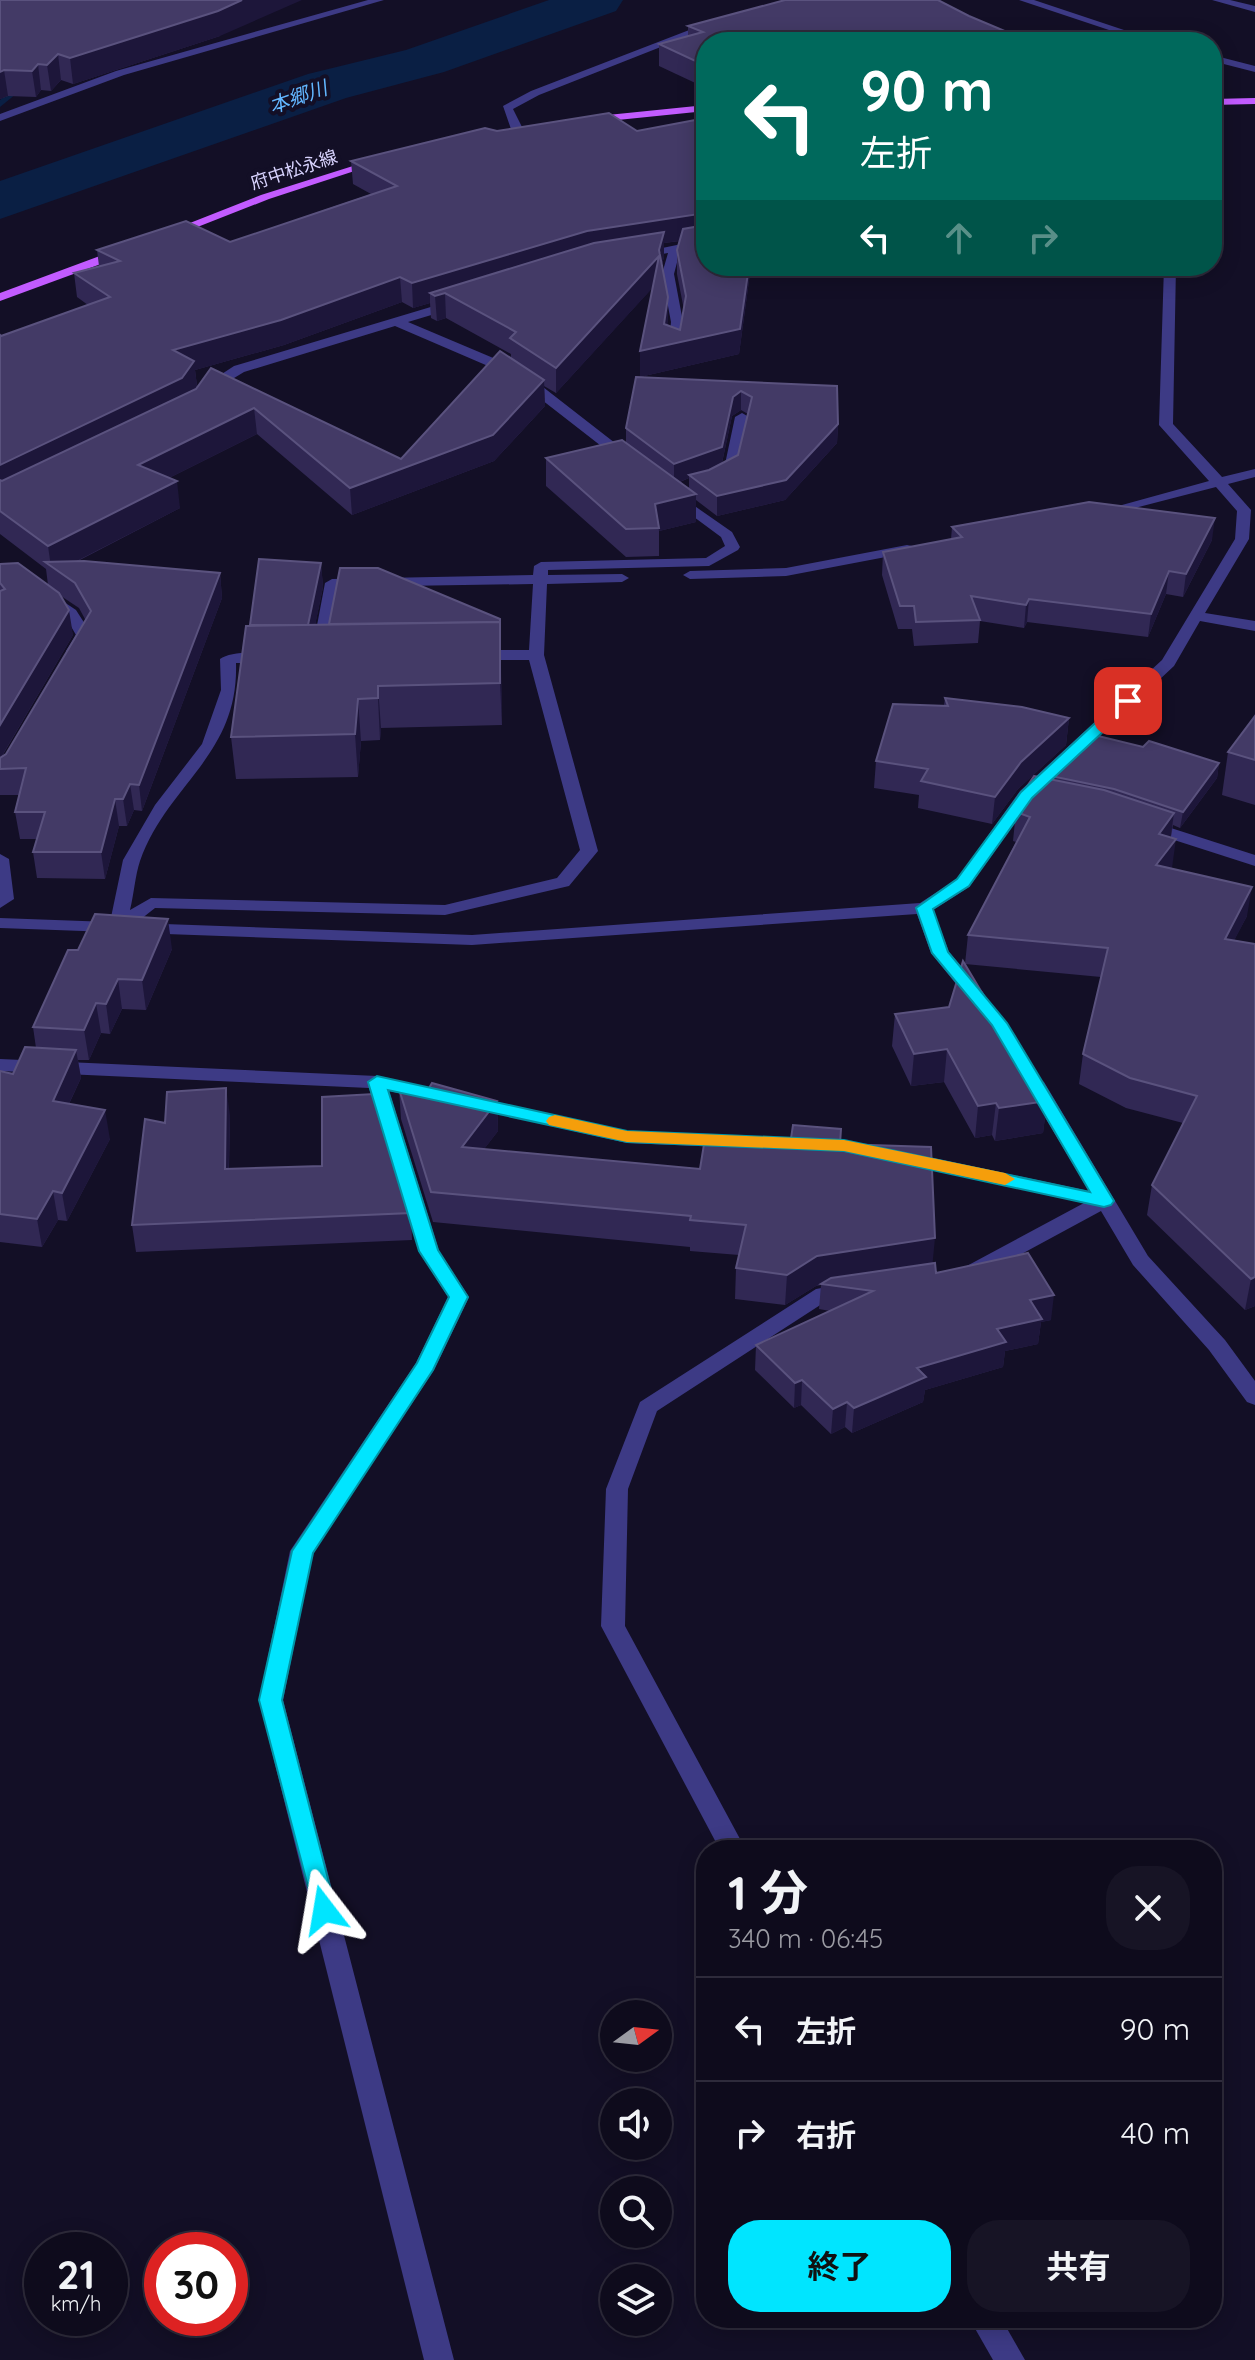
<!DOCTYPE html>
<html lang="ja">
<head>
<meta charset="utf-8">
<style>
	:root { --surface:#0e0b1c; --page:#171425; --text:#f1f3f6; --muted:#9b9ba3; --line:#2e2b3b; --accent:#00e5ff }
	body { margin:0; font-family:Quicksand,"Noto Sans JP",sans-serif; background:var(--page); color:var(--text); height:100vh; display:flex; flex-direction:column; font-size:30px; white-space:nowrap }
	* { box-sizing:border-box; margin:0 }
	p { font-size:26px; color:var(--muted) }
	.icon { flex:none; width:44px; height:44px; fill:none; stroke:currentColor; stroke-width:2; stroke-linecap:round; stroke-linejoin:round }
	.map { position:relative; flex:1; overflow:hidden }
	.side { position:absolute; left:696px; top:1840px; width:526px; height:488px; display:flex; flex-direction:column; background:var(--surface); border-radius:32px; box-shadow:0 4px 20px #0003,0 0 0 2px var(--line) }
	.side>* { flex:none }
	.guide { position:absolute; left:696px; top:32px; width:526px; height:244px; border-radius:32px; box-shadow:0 4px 20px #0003,0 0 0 2px var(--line); background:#00695c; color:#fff; overflow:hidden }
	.needle { width:52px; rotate:75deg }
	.fabs { position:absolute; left:600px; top:2000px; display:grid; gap:16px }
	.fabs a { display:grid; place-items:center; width:72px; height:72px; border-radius:50%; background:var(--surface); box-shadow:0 4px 20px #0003,0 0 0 2px var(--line); font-size:40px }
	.speed { position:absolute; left:24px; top:2232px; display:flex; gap:16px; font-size:40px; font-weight:700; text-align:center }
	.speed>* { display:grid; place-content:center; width:104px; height:104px; border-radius:50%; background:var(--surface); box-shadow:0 4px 20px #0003,0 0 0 2px var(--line); line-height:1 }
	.speed small { font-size:20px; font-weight:400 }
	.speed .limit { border:12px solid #d22; background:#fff; color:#111 }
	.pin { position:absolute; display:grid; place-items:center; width:68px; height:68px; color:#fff; margin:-34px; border-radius:16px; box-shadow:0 4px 12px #0006 }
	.me { position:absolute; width:88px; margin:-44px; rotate:346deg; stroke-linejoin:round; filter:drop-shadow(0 0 6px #0008) }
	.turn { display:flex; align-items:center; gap:28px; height:168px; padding:0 32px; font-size:36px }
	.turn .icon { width:104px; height:104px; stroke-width:2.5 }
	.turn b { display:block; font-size:56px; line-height:68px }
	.lanes { display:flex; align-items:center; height:76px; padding:0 32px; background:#0003; justify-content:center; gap:40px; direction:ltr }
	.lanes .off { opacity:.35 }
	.round { display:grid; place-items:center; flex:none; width:84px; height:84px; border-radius:32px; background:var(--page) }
	.overview { display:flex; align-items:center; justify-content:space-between; height:136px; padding:0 32px }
	h1 { font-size:48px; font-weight:700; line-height:60px }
	.cta { display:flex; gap:16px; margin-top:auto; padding:16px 32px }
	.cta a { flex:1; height:92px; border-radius:32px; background:var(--accent); color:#111; font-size:32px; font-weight:700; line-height:92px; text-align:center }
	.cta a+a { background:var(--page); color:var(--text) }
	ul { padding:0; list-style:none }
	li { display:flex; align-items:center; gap:24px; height:104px; padding:0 32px; border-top:2px solid var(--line) }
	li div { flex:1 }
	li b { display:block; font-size:30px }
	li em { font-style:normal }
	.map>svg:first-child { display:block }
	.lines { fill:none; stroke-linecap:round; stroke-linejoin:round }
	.stream { fill:#0a1f44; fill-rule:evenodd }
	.river { fill:#0a1f44; fill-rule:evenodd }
	.minor { fill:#3d3a85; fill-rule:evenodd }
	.major { fill:#c25bff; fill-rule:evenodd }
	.wall { fill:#312854; fill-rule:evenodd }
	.shaded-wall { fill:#1d163a }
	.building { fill:#433a66; stroke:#5a527e; stroke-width:2 }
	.route { fill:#00e5ff; stroke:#0095a6; stroke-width:2 }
	.slow { fill:#f59e0b }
	.labels { text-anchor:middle; stroke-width:8; stroke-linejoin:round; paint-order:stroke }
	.far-street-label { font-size:18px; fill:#d9d4ff; stroke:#130f26 }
	.far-water-label { font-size:20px; font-style:italic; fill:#62b6ff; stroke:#130f26 }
</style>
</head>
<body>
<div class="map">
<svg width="1255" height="2360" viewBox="0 0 1255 2360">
	<rect width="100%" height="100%" fill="#130f26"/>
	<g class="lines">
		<polygon class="stream" points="24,80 27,81 27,85 0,107 0,100"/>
		<polygon class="river" points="549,0 623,0 616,11 444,72 346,98 0,219 0,181 308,74 406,50"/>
		<g class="minor">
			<polygon points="368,0 384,0 124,75 0,121 0,114 116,71"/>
			<polygon points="1019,0 1034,0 1160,42 1145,42"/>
			<polygon points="1212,0 1230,0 1255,6 1255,12"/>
			<polygon points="710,22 719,24 539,95 513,109 523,129 517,132 511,129 503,106 531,91"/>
			<polygon points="1212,55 1255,66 1255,72 1212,61"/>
			<polygon points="706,239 706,247 680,251 674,274 683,322 679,350 668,353 671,322 662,274 668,253 639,258 633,254"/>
			<path d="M1164,266H1176L1173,424L1222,477L1255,469V477L1228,484L1251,510L1249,539L1205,613L1255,621V631L1200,621L1174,666L1032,799L969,887L933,910L949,952L983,992L985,996L983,1000H969L931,953L917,914L472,945L0,928V918L110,922L123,860L155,805L202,744L221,690L220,659C231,651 264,650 275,658L267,663H236C239,756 167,784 140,861C135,876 134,894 130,910L151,898L445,905L557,878L580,850L529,660H475L467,655L475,650H529L533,584L339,587L328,652L320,657L312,652L325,583L332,579L533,575L534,566L541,562L706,558L725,546L721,537L671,500L669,497L676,493L732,532L740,547L738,550L709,566L548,570V575L622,574L629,578L622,582L547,584L544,655L598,851L569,886L445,915L155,908L136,923L472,935L920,903L957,879L1020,791L1162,660L1235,539L1237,511L1216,487L1100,517L1093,513L1209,481L1159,425Z"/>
			<polygon points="454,300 460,304 458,307 408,322 498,360 534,380 633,457 633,463 623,463 524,386 488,366 395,326 244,372 211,392 199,389 234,366"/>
			<polygon points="742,413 749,417 737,471 724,479 714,479 714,473 724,469 735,417"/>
			<polygon points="907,545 912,546 912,552 786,576 690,579 683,575 690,571 786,568"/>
			<polygon points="49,592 76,610 92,635 79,654 69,654 66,651 76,635 65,616 41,597"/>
			<polygon points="1146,820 1255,855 1255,866 1140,829 1138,825 1140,821"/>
			<polygon points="0,854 9,859 14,899 0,908"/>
			<polygon points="0,1059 377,1076 442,1091 445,1095 435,1101 389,1091 439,1251 469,1297 434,1370 313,1552 283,1700 454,2360 424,2360 259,1700 290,1551 416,1363 448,1297 419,1251 369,1088 0,1071"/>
			<polygon points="1034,1076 1044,1082 1148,1256 1225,1340 1255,1381 1255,1405 1247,1402 1209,1350 1133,1265 1101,1211 977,1278 963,1278 960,1273 963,1268 1084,1203 905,1164 895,1158 905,1152 1089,1191 1024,1082"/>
			<polygon points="470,1096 627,1131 818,1139 828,1145 818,1151 627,1143 463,1106 460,1102 463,1098"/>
			<polygon points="844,1284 851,1286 854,1291 851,1296 828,1300 657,1411 628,1489 625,1626 746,1850 720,1850 601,1626 606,1489 640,1402 816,1289"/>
			<polygon points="969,2318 1001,2318 1025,2360 993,2360"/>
		</g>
		<g class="major">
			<polygon points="1255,98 1255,104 1212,105 1212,99"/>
			<polygon points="706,105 706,111 588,123 583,120 588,117"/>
			<polygon points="372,160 382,162 269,199 172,237 162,234 261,195"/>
			<polygon points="124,247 130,251 128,254 0,301 0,293"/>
		</g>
	</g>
	<g class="wall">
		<polygon points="0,0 220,36 73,84 61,80 51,91 41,90 36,97 8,96 0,99"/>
		<polygon points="969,16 706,42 706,88 659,66 659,44 688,36 688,26"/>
		<path d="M609,113L706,266H751L739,354L640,377V351L653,287L556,393L544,386L545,406L494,461L352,515L257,434L169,478L180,508L76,562L220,573L222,598L142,811L134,810L127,826H119L105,879L37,878L33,852L37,839H20L15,812L20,795H0V564L48,585L46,569L0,534V335L1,336L88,305L77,297L74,273L99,266L97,250L230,242L371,194L353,184L351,161L497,131ZM680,241L677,250V274L684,310L680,330L667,326L662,264L664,257V243ZM402,302L413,308L430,303L431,318L437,321L446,318L511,354V358L401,459L197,386L195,370L284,345ZM61,596L79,608L86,621L6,754L1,758L73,635Z"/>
		<path d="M636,377L837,386L838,424L837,443L785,500L717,516L696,500V522L659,531V556L626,557L546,486V458L626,443V428ZM741,410L748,414L738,455L722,463L732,416ZM689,478V488L680,482Z"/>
		<polygon points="952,527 1212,540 1183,597 1166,594 1148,637 1027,622 1024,628 980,621 978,643 914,646 912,629 898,629 882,575 883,552 951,539"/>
		<polygon points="321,563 323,587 315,625 500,619 502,725 381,728 380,740 361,741 358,777 236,779 231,737 250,625"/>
		<polygon points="945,698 1069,718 1066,745 1018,789 992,824 918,808 919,795 874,788 876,761 944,705"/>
		<polygon points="1255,716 1255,805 1222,795 1228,752"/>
		<polygon points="1143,747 1219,763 1217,778 1180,828 1173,825 1171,837 1172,868 1247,916 1234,940 1255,944 1255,1306 1245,1310 1147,1215 1152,1185 1183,1123 1126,1108 1079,1084 1083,1054 1101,977 965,964 968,935 1016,842 1013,841 1017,801 1046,778 1046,775"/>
		<polygon points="172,949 146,1010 122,1009 110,1034 101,1033 89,1060 78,1060 81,1078 69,1104 110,1139 67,1221 58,1220 42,1247 0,1242 0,1071 13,1074 36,1048 33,1027 78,950"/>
		<polygon points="949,1007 1047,1101 1043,1133 995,1141 992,1135 975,1138 944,1082 911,1086 892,1046 895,1014"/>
		<polygon points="399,1089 497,1101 498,1131 484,1149 700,1169 790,1145 840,1144 933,1263 936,1273 1051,1320 1041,1322 1038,1344 1005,1351 1003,1367 925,1390 923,1402 852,1433 845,1427 831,1434 801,1405 794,1408 755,1370 756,1345 830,1311 819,1309 821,1285 816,1286 785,1305 735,1299 736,1268 739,1255 690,1251 690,1247 433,1222 401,1119"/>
		<polygon points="230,1115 229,1168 411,1213 412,1240 136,1252 132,1225 165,1123"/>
	</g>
	<g class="shaded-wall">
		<polygon points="242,0 302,0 220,36 73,84 70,58"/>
		<polygon points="58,54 61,80 51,91 47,65"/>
		<polygon points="38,64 41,90 36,97 32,71"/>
		<polygon points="4,70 8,96 0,99 0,72"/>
		<polygon points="706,213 706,237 664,243 664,257 659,273 659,281 556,393 556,368 659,256 445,293 446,318 437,321 435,296 430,293 430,303 413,308 412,283 587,231"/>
		<polygon points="749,266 751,266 739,354 640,377 640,351 664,324 668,297 668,322 665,346"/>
		<polygon points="400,277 402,302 284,345 195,370 197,386 185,404 0,494 0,465 173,350"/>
		<polygon points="544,380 545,406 494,461 352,515 350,488"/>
		<polygon points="741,391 741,410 732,416 721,467 689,475 689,478 674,484 674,464 733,397"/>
		<polygon points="254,408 257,434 141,492 138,465"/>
		<polygon points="838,424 837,443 785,500 717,516 717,496"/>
		<polygon points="177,481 180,508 57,571 51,567 48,546"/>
		<polygon points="696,494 696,522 659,531 655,504"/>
		<polygon points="1215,518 1212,540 1183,597 1186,574"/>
		<polygon points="321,563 323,587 310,650 308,626"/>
		<polygon points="1169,571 1166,594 1148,637 1151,614"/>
		<polygon points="220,573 222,598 142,811 139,785"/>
		<polygon points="1029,599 1027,622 1024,628 1026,605"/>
		<polygon points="69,610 73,635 0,759 0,725"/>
		<polygon points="500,622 501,663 502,725 500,683"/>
		<polygon points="378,686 381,728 380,740 378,698"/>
		<polygon points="358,699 361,741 358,777 355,734"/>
		<polygon points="1069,718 1066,745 1018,789 992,824 995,797 1021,762"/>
		<polygon points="1219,763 1217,778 1180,828 1183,812"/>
		<polygon points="130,784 134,810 127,826 123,799"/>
		<polygon points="115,799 119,826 105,879 101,852"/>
		<polygon points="1174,813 1170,842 1159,834"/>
		<polygon points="1176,839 1172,868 1152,894 1156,865"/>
		<polygon points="1252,887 1247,916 1220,968 1225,939"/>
		<polygon points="168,919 172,949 146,1010 142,980"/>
		<polygon points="118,979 122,1009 110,1034 106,1004"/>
		<polygon points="96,1003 101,1033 89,1060 84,1030"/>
		<polygon points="947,1049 944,1082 911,1086 914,1054"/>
		<polygon points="76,1050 81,1078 57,1129 53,1101"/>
		<polygon points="226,1088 230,1115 228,1195 225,1169"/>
		<polygon points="497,1101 498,1131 463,1177 462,1147"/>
		<polygon points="1047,1101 1043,1133 995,1141 999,1108"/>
		<polygon points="996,1103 992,1135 975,1138 978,1106"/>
		<polygon points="105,1110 110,1139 67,1221 62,1193"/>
		<polygon points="53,1191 58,1220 42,1247 37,1219"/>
		<polygon points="935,1238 932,1269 821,1284 816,1286 785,1305 787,1275 817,1256"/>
		<polygon points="1255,1277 1255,1306 1245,1310 1251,1279"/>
		<polygon points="1054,1295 1051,1320 1041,1322 1038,1344 1005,1351 1003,1367 925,1390 923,1402 852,1433 854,1408 917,1368 997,1329 1030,1300"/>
		<polygon points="802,1380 801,1405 794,1408 795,1383"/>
		<polygon points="847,1402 845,1427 831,1434 833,1409"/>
	</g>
	<g class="building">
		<polygon points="0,0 242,0 218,11 70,58 58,54 47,65 38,64 32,71 4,70 0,72"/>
		<polygon points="785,0 938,0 969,16 1031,42 706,42 706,66 659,44 703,32 688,26"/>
		<polygon points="609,113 637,131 706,118 706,213 587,231 412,283 400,277 281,320 173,350 194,361 182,378 0,465 0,335 1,336 110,297 74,273 120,261 97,250 186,221 230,242 397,186 351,161 485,128 497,131"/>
		<polygon points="706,225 706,266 749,266 740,329 640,351 659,256 556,368 510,338 516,332 445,293 435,296 430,293 594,243 664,232 659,250 668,297 664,324 680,330 686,296 677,250 683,229"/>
		<polygon points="500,351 544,380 493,435 350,488 254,408 138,465 177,481 48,546 0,511 0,480 2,481 196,389 211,368 401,459"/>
		<polygon points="636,377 837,386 838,424 786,480 717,496 689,475 709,470 738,455 752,397 741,391 733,397 722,447 674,464 626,428"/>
		<polygon points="622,440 696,494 655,504 659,528 626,529 546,458"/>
		<polygon points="1089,502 1215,518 1186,574 1169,571 1151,614 1029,599 1026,605 971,596 980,620 916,622 914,606 900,606 883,552 962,537 952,527"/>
		<polygon points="259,559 321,563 308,625 250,625"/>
		<polygon points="84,561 220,573 139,785 130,784 123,799 115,799 101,852 33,852 45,812 15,812 26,768 0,769 0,758 6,754 91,611 75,583 45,562"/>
		<polygon points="18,563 59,593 69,610 0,725 0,591 5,589 0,583 0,564"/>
		<polygon points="340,568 378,568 500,619 500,625 500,622 329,624"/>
		<polygon points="500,622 500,683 378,686 378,698 358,699 355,734 231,737 246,626"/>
		<polygon points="945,698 1022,707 1069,718 1021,762 995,797 921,781 928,769 876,761 893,704 948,706"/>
		<polygon points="1255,716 1255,760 1228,752"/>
		<polygon points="1090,734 1143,747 1149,741 1219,763 1183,812 1114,789 1046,775"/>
		<polygon points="1034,776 1104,790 1174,813 1159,834 1176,839 1156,865 1252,887 1225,939 1255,944 1255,1277 1251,1279 1152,1185 1197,1096 1130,1078 1083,1054 1108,948 968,935 1030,817 1016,812 1025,802 1017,801"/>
		<polygon points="95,914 168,919 142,980 118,979 106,1004 96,1003 84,1030 33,1027 68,950 78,950"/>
		<polygon points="963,961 1047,1101 999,1108 996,1103 978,1106 947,1049 914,1054 895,1014 949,1007"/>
		<polygon points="25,1047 76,1050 53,1101 105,1110 62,1193 53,1191 37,1219 0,1214 0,1071 13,1074"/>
		<polygon points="432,1083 497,1101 462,1147 700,1169 705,1138 790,1145 793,1125 841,1129 840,1144 931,1147 935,1238 817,1256 787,1275 736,1268 746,1225 690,1220 691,1216 431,1192 399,1089 429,1088"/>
		<polygon points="226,1088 225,1169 322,1166 322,1097 374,1094 411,1213 132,1225 145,1119 165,1123 167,1092"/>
		<polygon points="1028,1253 1054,1295 1030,1300 1042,1319 997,1329 1006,1342 917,1368 926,1377 854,1408 847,1402 833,1409 802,1380 795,1383 756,1345 873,1291 821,1284 831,1278 935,1263 936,1273"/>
	</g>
	<polygon class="route" points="1128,696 1135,701 1133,704 1032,798 969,886 933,909 948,952 1007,1023 1114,1201 1111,1205 1104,1207 844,1151 627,1142 388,1090 438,1250 468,1297 433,1370 313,1553 282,1700 336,1910 333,1917 324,1920 316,1917 259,1700 292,1551 417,1363 449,1297 419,1251 368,1082 377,1076 627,1131 844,1140 1090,1192 992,1025 932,953 916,908 957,879 1021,792 1122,698"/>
	<polygon class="slow" points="555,1115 627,1131 844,1140 1005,1173 1015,1179 1005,1185 844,1151 627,1142 549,1125 546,1121 549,1117"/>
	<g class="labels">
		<g class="far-street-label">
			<text transform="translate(294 170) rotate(-18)" y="6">府中松永線</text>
		</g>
		<g class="far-water-label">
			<text transform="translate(298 97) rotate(-19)" y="7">本郷川</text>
		</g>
	</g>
</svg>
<div class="fabs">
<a><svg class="needle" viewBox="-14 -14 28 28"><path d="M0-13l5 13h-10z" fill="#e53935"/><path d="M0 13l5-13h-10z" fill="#9b9ba3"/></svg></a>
<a><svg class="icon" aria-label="sound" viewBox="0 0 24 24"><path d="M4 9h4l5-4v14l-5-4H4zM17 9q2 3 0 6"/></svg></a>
<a><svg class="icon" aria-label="search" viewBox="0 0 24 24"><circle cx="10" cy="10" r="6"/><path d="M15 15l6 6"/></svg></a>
<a><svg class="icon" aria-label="layers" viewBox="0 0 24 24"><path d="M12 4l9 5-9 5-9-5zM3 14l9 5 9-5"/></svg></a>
</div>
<div class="speed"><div>21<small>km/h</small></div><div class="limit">30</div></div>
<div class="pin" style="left:1128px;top:701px;background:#d93025"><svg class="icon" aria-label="arrive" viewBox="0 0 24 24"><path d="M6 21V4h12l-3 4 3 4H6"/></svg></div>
<svg class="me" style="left:324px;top:1910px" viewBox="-20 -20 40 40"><path d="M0-17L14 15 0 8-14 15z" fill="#00e5ff" stroke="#fff" stroke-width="4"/></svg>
<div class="guide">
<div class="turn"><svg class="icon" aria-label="left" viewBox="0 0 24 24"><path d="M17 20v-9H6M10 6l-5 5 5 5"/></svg><div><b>90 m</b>左折</div></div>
<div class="lanes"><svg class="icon" aria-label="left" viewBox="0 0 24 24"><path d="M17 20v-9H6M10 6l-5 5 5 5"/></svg><svg class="icon off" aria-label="ahead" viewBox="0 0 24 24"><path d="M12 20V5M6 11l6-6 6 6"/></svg><svg class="icon off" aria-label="right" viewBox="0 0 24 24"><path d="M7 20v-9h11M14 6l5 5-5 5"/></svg></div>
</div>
<section class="side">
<div class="overview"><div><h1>1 分</h1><p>340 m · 06:45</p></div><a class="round"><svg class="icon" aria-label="close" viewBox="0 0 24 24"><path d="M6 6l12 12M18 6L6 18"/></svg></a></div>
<ul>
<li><svg class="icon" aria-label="left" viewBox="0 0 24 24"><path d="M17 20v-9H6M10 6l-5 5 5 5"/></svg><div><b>左折</b></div><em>90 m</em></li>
<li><svg class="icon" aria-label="right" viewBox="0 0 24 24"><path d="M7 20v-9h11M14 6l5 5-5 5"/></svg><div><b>右折</b></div><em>40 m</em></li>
</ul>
<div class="cta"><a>終了</a><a>共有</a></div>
</section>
</div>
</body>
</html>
